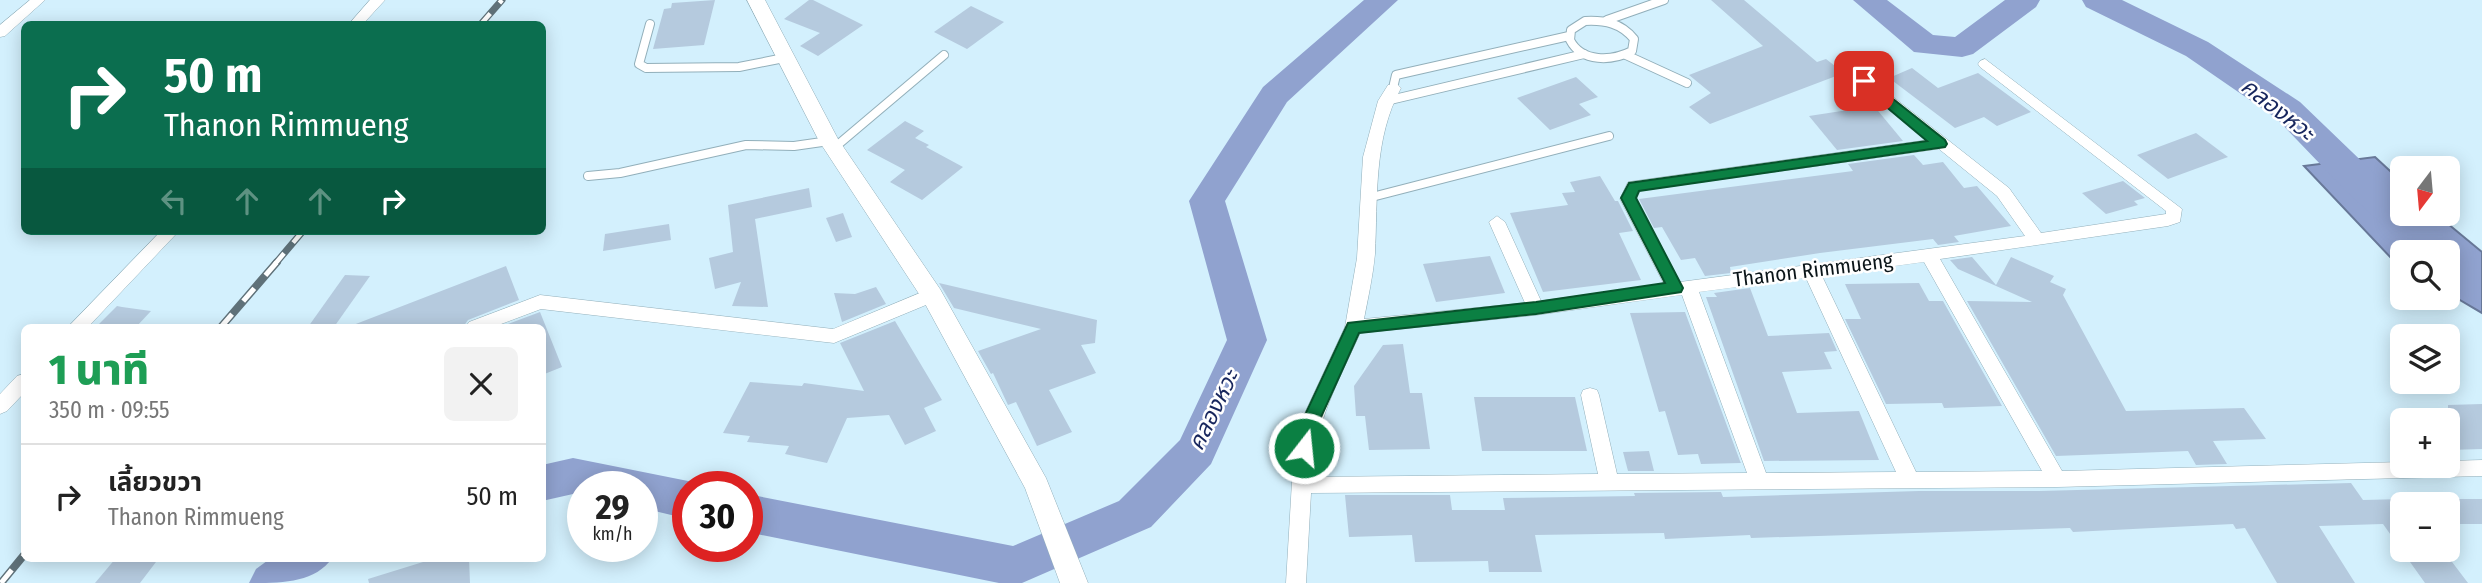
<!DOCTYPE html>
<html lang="th">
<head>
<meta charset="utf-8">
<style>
	:root { --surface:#fff; --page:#f2f2f2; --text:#222; --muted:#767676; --line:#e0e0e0 }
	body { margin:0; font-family:"Fira Sans Condensed","Noto Sans Thai",sans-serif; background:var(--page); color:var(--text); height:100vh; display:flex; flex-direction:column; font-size:26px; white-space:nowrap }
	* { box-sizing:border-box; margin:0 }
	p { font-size:23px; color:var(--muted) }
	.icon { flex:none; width:38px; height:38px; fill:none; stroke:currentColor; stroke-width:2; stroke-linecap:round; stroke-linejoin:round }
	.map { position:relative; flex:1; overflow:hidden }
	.drawer { position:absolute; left:21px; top:324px; width:525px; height:238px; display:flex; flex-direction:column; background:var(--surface); border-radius:10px; box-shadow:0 4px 18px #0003 }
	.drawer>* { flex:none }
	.hud { position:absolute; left:21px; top:21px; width:525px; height:214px; border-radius:10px; box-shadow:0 4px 18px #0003; background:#0b6e4f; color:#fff; overflow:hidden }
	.needle { width:46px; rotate:196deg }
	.buttons { position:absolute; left:2390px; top:156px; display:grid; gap:14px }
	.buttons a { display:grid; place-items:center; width:70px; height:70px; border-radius:10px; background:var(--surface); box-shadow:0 4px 18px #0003; font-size:35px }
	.speed { position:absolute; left:567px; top:471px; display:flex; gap:14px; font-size:35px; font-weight:700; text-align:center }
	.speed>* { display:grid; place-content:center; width:91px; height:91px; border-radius:50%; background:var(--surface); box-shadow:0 4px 18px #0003; line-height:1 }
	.speed small { font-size:18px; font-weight:400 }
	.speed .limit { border:10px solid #d22; background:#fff; color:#111 }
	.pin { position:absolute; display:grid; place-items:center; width:60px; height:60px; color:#fff; margin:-30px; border-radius:14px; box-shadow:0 4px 10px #0006 }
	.me { position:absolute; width:77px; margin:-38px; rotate:16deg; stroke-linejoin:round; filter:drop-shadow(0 0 5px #0008) }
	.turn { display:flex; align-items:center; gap:24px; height:147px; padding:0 28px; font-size:32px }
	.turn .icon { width:91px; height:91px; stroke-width:2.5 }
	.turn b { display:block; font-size:49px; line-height:60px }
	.lanes { display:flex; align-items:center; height:66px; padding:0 28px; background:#0003; justify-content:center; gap:35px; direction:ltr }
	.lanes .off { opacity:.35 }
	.round { display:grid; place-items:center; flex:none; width:74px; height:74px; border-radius:10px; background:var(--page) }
	.head { display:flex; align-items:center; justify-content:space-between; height:119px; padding:0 28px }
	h1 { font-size:42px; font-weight:800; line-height:52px; color:#1e9e55 }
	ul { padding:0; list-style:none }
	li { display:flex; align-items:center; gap:21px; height:105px; padding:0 28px; border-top:2px solid var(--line) }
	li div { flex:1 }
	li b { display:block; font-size:26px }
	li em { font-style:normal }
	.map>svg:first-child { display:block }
	.water { fill:#90a2cf; stroke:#687898; stroke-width:2 }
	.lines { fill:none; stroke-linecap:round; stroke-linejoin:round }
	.river { fill:#90a2cf; fill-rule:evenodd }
	.building { fill:#b5cade }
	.service-casing { stroke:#92afba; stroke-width:10 }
	.minor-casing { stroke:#92afba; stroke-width:1 }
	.tertiary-casing { stroke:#92afba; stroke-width:1 }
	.service { stroke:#fff; stroke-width:8 }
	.minor { fill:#fff; fill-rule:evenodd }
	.tertiary { fill:#fff; fill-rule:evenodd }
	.rail-far1-casing { stroke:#5f7179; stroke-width:7 }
	.rail-casing { stroke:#5f7179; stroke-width:8 }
	.rail-far1 { stroke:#fff; stroke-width:4.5; stroke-dasharray:14; stroke-linecap:butt }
	.rail { stroke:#fff; stroke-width:5; stroke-dasharray:17; stroke-linecap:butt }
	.route { fill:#0b8043; stroke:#07532c; stroke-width:2 }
	.labels { text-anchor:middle; stroke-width:5; stroke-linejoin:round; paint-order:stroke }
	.street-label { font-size:21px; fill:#0b1519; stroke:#fff }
	.water-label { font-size:23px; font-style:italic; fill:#17265d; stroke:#fff }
</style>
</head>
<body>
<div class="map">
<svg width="2482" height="583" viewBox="0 0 2482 583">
	<rect width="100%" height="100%" fill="#d3f0fd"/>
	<polygon class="water" points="2375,157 2403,183 2403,214 2436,214 2482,252 2482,313 2448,293 2448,252 2403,252 2403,266 2393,260 2304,166"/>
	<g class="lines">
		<g class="river">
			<polygon points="1364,0 1398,0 1287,102 1225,201 1267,340 1211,464 1151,527 1022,583 999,583 747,532 747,494 1013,546 1119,501 1180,440 1227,340 1189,201 1263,87"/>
			<polygon points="1853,0 1887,0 1933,35 1955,37 2005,0 2040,0 2036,7 1973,54 1962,57 1914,52"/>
			<polygon points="2082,0 2122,0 2208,42 2300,102 2403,201 2403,214 2416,214 2448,242 2454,252 2448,262 2448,252 2412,252 2347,192 2276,118 2186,56 2086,7"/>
			<polygon points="573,458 688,481 702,486 688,486 688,519 642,508 642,486 583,486 583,496 573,494 542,501 542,465"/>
			<path d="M271,558H332C315,583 282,583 249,583L256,569Z"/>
		</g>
	</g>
	<g class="building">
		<polygon points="715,0 704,45 653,49 664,9 671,8 672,3"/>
		<polygon points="809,0 813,0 863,25 818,56 800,46 820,33 784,19"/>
		<polygon points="1711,0 1744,0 1817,62 1826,59 1844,73 1710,124 1689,107 1711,93 1689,75 1763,46"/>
		<polygon points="971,6 1004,22 967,49 934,32"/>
		<polygon points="1912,68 1938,88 1978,73 2031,112 1997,126 1984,117 1955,128 1889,78"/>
		<polygon points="1576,77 1598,97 1579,104 1591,115 1550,130 1517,98"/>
		<polygon points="1874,106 1903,141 1837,150 1809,116"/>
		<polygon points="905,121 924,131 915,138 929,145 926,147 963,167 922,200 890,182 905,170 867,150"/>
		<polygon points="2196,133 2228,157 2168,179 2137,155"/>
		<polygon points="1914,155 1923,165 1943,162 1964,188 1977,186 2011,226 1954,236 1959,242 1938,245 1933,239 1820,253 1730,267 1731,273 1705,276 1695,258 1681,260 1662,227 1654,228 1639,199 1853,171 1848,164"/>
		<polygon points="1600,176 1615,201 1618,201 1633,231 1619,233 1641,280 1543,292 1510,213 1568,205 1562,193 1575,192 1570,182"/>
		<polygon points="2123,181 2145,198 2134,201 2138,205 2106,214 2082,193"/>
		<polygon points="809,188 812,207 755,219 768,307 732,306 741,282 715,289 709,258 733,252 728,205"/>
		<polygon points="843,213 852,237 836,242 826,218"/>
		<polygon points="669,224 671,240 603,251 605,234"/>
		<polygon points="1490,256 1505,293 1436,302 1423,264"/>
		<polygon points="1972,257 1996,285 2011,257 2054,276 2050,282 2066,289 2063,295 2126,411 2244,408 2266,439 2213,441 2227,464 2196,465 2188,451 2056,456 1967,301 2032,302 1958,269 1950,260"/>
		<polygon points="506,266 519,300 468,320 463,327 348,327"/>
		<polygon points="345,275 370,276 334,327 308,327"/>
		<polygon points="939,283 1097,320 1095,343 1081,345 1096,373 1049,390 1072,432 1037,446 1016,402 1008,405 993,373 991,374 978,351 1041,329 954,308"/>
		<polygon points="1919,283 1929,301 1943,301 2002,406 1944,408 1942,403 1886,404 1845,319 1861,319 1845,284"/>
		<polygon points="876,287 886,304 842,322 834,293 855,294"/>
		<polygon points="1750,288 1768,336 1829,333 1837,351 1824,352 1832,369 1782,372 1797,413 1859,411 1879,460 1764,461 1706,297 1717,297 1714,293"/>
		<polygon points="117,306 122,307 151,311 136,327 96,327"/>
		<polygon points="540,312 562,367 542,375 542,327 500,327"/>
		<polygon points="1685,312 1740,461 1741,463 1701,464 1698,454 1678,455 1665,411 1659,412 1630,313"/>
		<polygon points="895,321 942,400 924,408 936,431 905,445 889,415 847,418 827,463 785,454 789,446 747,442 750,436 723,433 750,382 802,386 804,383 864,391 840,343"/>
		<polygon points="1403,344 1410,393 1422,393 1430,449 1369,450 1365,416 1356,416 1354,386 1383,345"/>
		<polygon points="1474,397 1575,397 1587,451 1482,451"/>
		<polygon points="2482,404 2482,449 2448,450 2448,405"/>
		<polygon points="1649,451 1654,471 1628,471 1623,452"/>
		<polygon points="2351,483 2363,500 2403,499 2403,550 2443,550 2468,583 2425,583 2383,524 2319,526 2355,583 2277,583 2245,528 2236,529 2233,524 2073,532 2070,528 1751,538 1750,535 1665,539 1664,533 1535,535 1542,572 1489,572 1488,561 1415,562 1412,535 1349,537 1345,495 1450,495 1452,510 1505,510 1503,498 1635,496 1634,493 1721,492 1723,497 1919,491 2039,491"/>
		<rect x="2448" y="499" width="34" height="25"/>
		<polygon points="116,558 159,558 140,583 95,583"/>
		<polygon points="422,558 469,558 470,583 369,583 368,579 423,562"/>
	</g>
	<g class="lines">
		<g class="service-casing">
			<g id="service">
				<polyline points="1607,20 1664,0"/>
				<path d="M1585,21C1605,20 1621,23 1634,39L1632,51C1612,61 1582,63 1570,40L1571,30Z"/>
				<polyline points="650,24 639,64 646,68 739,67 784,58"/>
				<polyline points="1626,55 1687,83"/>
				<polyline points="1393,88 1396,75 1569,36"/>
				<polyline points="1386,101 1584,54"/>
				<polyline points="834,148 944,55"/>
				<polyline points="588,176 620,173 746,145 794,146 829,141"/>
				<polyline points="1368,198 1609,136"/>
			</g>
		</g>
		<g class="minor-casing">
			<g id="minor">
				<polygon points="30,0 45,0 5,36 0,37 0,25"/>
				<polygon points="370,0 385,0 363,24 349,24"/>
				<path d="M1985,59L2182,209L2180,222L2168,226L1940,259L2062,471L2403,462V466H2448V461L2482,460V476L2057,487L1311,493L1306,583H1286L1294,448L1303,417L1345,327L1357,258L1363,157L1378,101L1388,85H1398L1401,88C1373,139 1378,198 1375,254C1373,276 1368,298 1364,319L1525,303L1489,222L1497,216L1505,222L1541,301L1664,284L1620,199L1628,182L1928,140L1859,84L1856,81L1864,76L1869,78L2009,188L2041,233L2166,214V211L1980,67L1978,64L1980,61ZM1939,149L1997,196L2025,236L1680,282L1636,199L1640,191ZM1924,262L2042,471L1916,472L1822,276ZM1806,278L1896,472L1766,473L1699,292ZM1682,295L1747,473L1617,474L1599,395L1597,390L1590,388L1583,390L1581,395L1598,474L1312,477C1315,422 1338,382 1360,333L1536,315Z"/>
				<polygon points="161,231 179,231 88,327 68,327"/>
				<polygon points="932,288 938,290 941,295 938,300 834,343 541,309 493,327 466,327 469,322 540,295 833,329"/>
				<polygon points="24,374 24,393 7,411 0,414 0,394 17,376"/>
			</g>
		</g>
		<g class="tertiary-casing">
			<polygon id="tertiary" points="747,0 765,0 838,139 940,289 1046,478 1088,583 1060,583 1025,488 923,300 819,141"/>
		</g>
		<use href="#service" class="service"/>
		<use href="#minor" class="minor"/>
		<use href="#tertiary" class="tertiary"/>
		<g class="rail-far1-casing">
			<g id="rail-far1">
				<polyline points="481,24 502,0"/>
				<polyline points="275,264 303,231"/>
			</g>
		</g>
		<g class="rail-casing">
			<g id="rail">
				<polyline points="221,327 277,262"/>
				<polyline points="1,583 24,555"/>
			</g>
		</g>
		<use href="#rail-far1" class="rail-far1"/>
		<use href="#rail" class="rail"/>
	</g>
	<polygon class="route" points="1864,76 1945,140 1947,144 1945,147 1639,191 1636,198 1683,288 1681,292 1536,314 1359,333 1321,417 1310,453 1304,455 1298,453 1295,448 1304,417 1348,323 1536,302 1665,283 1621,198 1629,183 1927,141 1859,84 1859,78"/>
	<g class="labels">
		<g class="street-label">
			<text transform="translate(1813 270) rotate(-7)" y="7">Thanon Rimmueng</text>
		</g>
		<g class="water-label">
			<text transform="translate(2278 109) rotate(38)" y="8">คลองหวะ</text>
			<text transform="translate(1213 410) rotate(-64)" y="8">คลองหวะ</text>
		</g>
	</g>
</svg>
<div class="buttons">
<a><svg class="needle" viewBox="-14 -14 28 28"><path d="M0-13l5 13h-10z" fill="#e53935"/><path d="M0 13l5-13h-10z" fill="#767676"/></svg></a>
<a><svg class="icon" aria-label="search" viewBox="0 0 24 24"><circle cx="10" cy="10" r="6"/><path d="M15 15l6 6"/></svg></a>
<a><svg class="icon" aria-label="layers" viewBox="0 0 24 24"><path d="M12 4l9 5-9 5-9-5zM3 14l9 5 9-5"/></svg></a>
<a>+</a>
<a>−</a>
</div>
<div class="speed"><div>29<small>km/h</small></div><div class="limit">30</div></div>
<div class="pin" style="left:1864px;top:81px;background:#d93025"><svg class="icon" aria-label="arrive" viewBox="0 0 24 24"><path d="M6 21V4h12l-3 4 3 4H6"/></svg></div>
<svg class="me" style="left:1304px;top:448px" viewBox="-20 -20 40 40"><circle r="17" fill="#0b8043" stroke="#fff" stroke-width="3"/><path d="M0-11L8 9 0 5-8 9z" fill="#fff"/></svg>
<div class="hud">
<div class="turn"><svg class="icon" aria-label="right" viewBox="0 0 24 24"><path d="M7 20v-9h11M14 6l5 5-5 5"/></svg><div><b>50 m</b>Thanon Rimmueng</div></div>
<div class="lanes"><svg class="icon off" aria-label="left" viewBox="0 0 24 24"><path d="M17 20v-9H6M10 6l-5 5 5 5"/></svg><svg class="icon off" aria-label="ahead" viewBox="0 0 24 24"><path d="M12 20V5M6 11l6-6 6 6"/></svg><svg class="icon off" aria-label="ahead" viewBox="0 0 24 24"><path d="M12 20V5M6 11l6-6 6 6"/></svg><svg class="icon" aria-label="right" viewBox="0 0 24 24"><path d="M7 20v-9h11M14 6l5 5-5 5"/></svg></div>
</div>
<section class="drawer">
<div class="head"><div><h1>1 นาที</h1><p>350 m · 09:55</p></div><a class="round"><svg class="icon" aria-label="close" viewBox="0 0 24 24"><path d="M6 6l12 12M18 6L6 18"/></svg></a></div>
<ul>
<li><svg class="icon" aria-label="right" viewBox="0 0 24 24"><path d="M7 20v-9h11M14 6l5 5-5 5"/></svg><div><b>เลี้ยวขวา</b><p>Thanon Rimmueng</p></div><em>50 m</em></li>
</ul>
</section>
</div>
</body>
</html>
